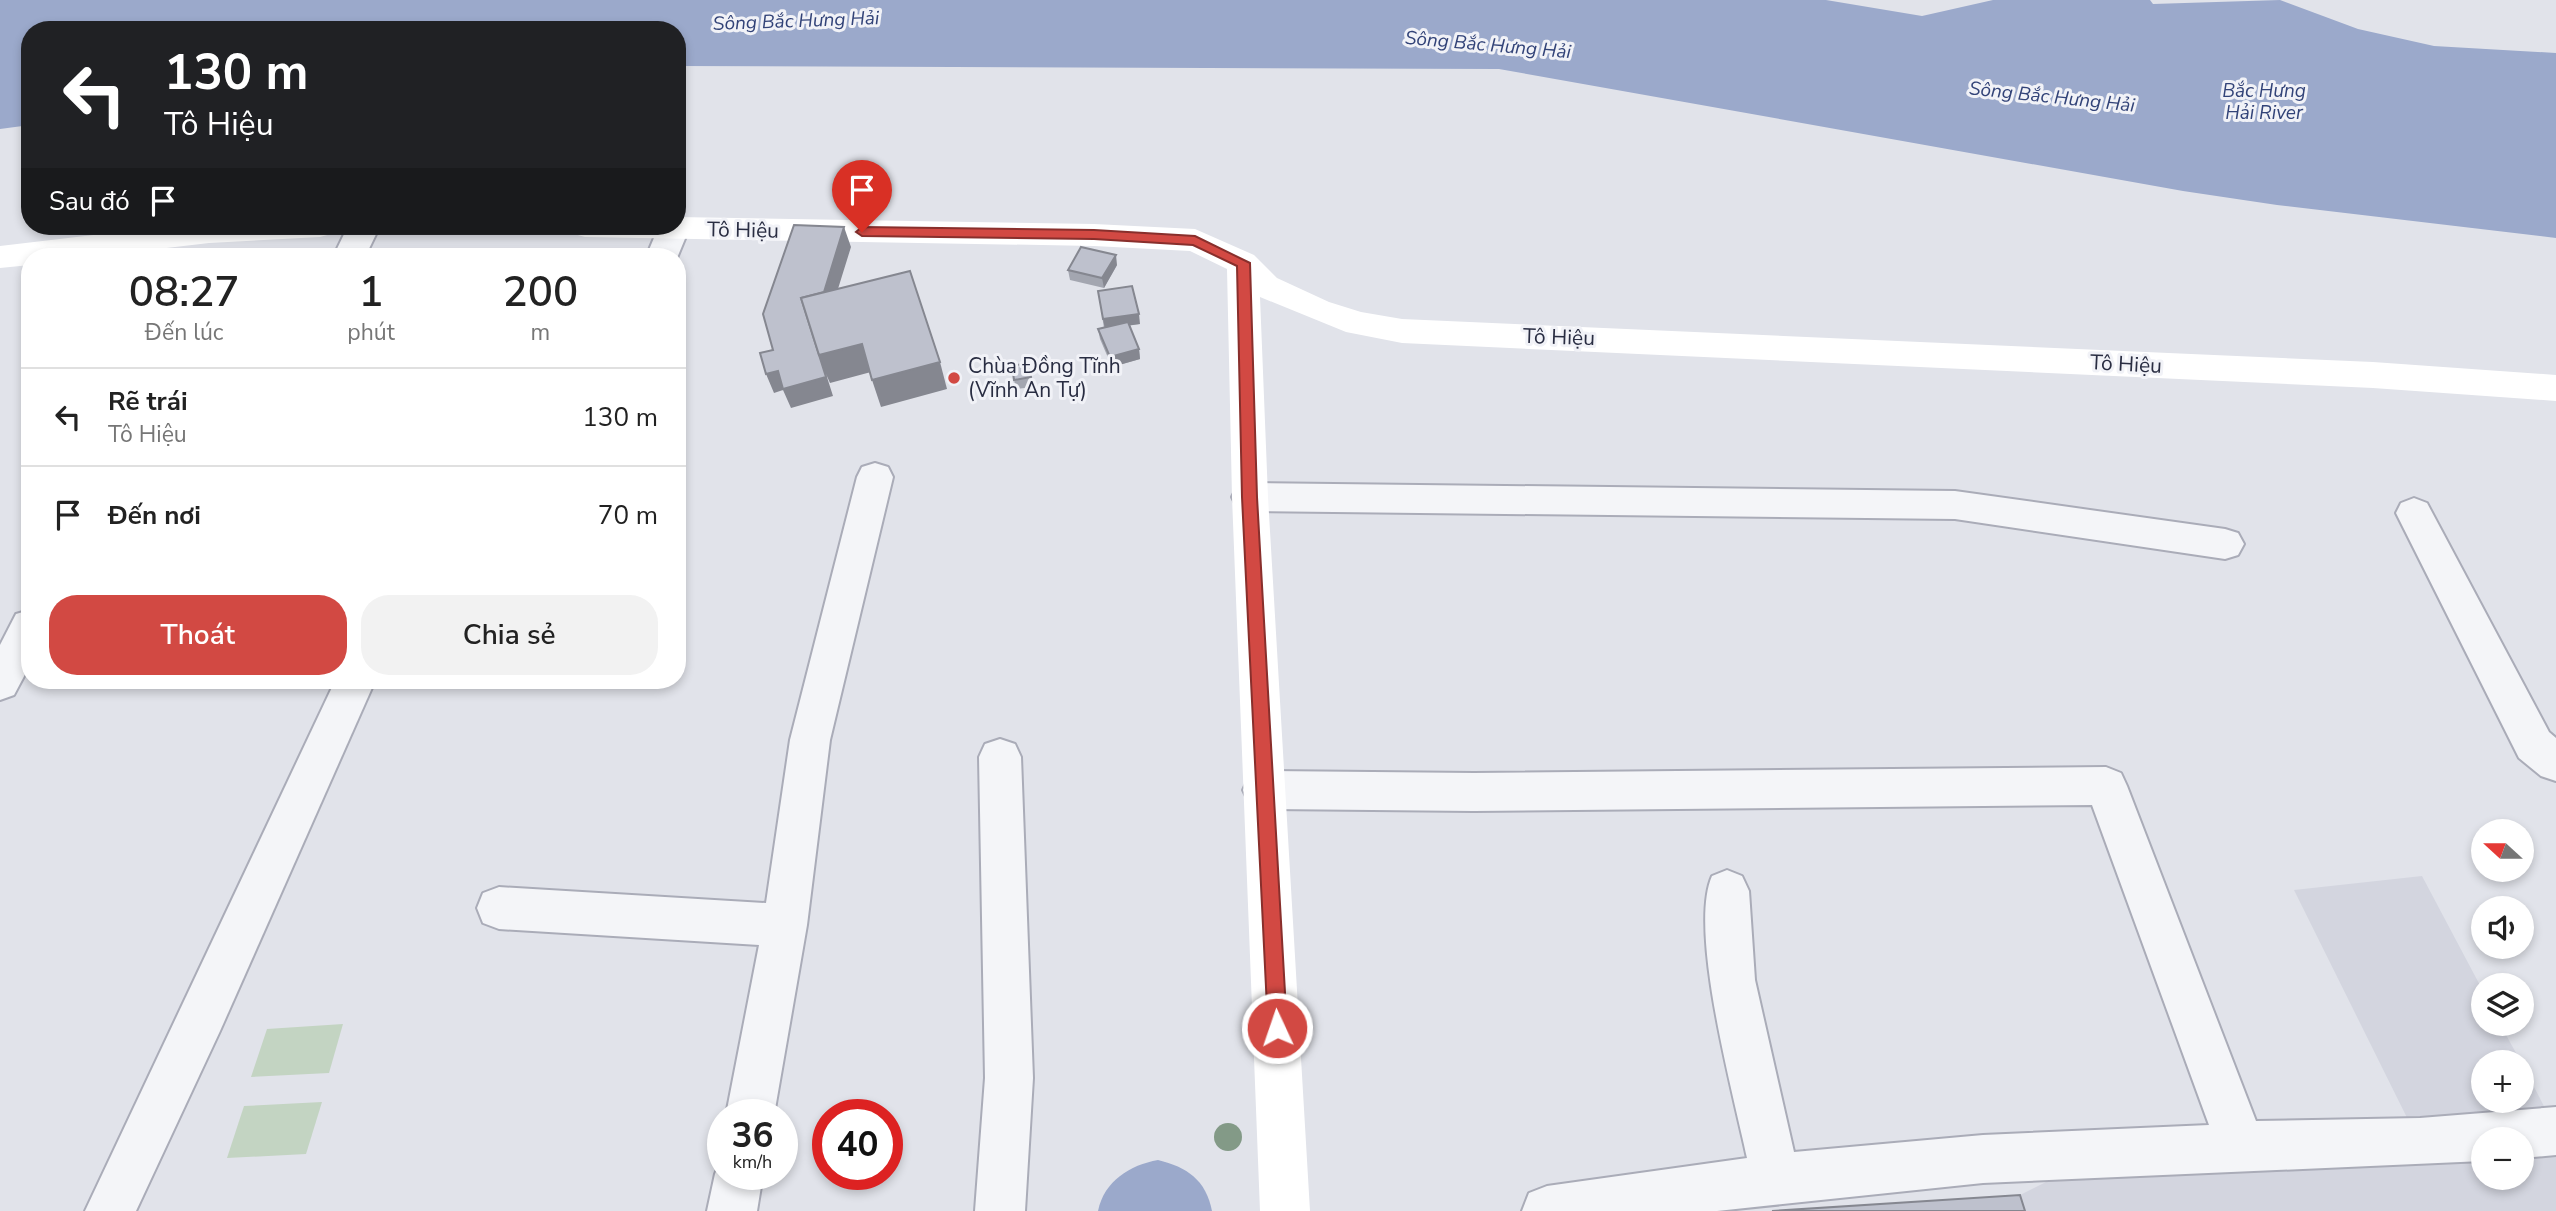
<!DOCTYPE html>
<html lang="vi">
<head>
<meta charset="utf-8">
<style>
	:root { --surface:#fff; --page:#f2f2f2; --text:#222; --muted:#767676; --line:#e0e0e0; --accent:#d24943 }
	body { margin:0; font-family:"Nunito Sans",sans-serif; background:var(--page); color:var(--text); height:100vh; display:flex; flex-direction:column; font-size:26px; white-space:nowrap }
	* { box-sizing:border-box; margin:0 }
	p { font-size:23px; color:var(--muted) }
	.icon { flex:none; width:38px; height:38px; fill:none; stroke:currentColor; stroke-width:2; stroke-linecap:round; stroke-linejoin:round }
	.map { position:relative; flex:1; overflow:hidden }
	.details { position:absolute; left:21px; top:248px; width:665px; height:441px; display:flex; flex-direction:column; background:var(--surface); border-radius:28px; box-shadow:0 4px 10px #0003 }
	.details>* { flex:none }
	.guide { position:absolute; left:21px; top:21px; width:665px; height:214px; border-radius:28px; box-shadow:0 4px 10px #0003; background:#202124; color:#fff; overflow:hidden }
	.needle { width:46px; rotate:291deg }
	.tools { position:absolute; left:2471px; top:819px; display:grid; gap:14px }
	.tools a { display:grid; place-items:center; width:63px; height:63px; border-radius:50%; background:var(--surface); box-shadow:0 4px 10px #0003; font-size:35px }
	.speed { position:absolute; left:707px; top:1099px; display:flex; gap:14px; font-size:35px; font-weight:700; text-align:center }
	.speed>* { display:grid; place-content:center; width:91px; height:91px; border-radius:50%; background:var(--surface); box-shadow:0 4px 10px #0003; line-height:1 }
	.speed small { font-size:18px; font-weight:400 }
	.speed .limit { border:10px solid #d22; background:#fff; color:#111 }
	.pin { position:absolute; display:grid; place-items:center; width:60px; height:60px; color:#fff; margin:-72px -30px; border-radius:50% 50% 50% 0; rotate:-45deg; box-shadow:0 0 7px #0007 }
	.pin .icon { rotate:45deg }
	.me { position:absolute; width:77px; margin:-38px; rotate:357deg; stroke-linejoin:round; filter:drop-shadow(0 0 5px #0008) }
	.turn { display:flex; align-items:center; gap:24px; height:147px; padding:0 28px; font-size:32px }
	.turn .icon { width:91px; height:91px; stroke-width:2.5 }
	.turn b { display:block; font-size:49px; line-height:60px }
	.then { display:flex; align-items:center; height:66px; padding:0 28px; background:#0003; gap:14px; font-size:26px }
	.eta { display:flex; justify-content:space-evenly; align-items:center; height:119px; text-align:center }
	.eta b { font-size:42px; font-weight:600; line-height:49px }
	.button { display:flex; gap:14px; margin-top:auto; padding:14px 28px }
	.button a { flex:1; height:80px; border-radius:28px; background:var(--accent); color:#fff; font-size:28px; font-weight:600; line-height:80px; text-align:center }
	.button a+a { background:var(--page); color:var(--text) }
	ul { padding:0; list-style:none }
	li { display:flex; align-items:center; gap:21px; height:98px; padding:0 28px; border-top:2px solid var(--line) }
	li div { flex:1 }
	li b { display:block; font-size:26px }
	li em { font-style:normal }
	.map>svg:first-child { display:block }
	.built { fill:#d3d5df; fill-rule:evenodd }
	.green { fill:#c3d4c2 }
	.water { fill:#9ba9cb }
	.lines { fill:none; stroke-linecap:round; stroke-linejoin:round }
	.street-casing { stroke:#aaacb8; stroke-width:4 }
	.street { fill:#f4f5f8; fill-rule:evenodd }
	.secondary { fill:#fff; fill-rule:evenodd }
	.tree { fill:#839a87 }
	.wall { fill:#a3a6b0 }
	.shaded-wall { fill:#858790 }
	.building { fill:#bec1cd; stroke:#858790; stroke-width:2 }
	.route { fill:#d24943; stroke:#882f2c; stroke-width:2 }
	.poi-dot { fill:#d24943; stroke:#f1f2f7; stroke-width:2.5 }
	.labels { text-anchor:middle; stroke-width:6; stroke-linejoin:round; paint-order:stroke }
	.far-water-label { font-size:19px; font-style:italic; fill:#324378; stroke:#f1f2f7 }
	.street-label { font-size:21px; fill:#292d42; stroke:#f1f2f7 }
	.poi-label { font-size:21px; fill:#292d42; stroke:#f1f2f7; text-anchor:start }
</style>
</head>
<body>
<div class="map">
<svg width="2556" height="1211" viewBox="0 0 2556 1211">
	<rect width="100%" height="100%" fill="#e1e3ea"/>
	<path class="built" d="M2422,876L2483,991V1024H2500L2521,1062H2483V1101H2522V1064L2556,1129V1211H1936L1996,1207L2050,1180L2429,1162L2294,890ZM2483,1139H2522V1178H2483Z"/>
	<g class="green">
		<polygon points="343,1024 329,1073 251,1077 267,1029"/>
		<polygon points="322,1102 306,1154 227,1158 244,1106"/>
	</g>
	<g class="water">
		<polygon points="0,0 1826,0 1922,16 1993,0 2150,0 2153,4 2280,0 2358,29 2434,46 2556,53 2556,238 2277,205 2183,191 1499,69 677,66 677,30 30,30 30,125 0,129"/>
		<path d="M1158,1160C1187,1167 1206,1180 1212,1211H1098C1104,1181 1130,1165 1158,1160Z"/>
	</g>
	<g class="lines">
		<g class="street-casing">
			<g id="street">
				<polygon points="677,219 684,221 689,229 677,258 646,257 659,226 677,226"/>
				<polygon points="348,226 380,226 365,257 333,257"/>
				<polygon points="875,463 888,467 893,477 830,740 807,925 774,1115 726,1115 759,945 499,929 483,923 477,908 483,893 499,887 766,903 790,740 857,477 862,467"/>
				<polygon points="1250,483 1955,491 2225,529 2238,533 2244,544 2238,555 2225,559 1955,519 1250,511 1237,507 1232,497 1237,487"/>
				<polygon points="2414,498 2427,503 2549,732 2556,738 2556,781 2541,776 2519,758 2396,513 2401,503"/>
				<polygon points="30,610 30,665 14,695 0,700 0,645 16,614"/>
				<polygon points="335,681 375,681 220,1031 136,1211 85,1211"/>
				<polygon points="1000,739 1015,744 1021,757 1033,1078 1025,1211 975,1211 985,1078 979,757 985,744"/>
				<path d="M2106,767L2121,773L2127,786L2256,1121L2420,1118L2556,1107V1155L2522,1158V1139H2483V1161L1983,1183L1717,1211H1522L1529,1193L1547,1186L1747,1158C1734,1096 1688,930 1712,876L1727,870L1742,876L1749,891L1755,980L1794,1152L1983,1135L2209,1125L2092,805L1474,811L1264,809L1249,803L1243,790L1249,777L1264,771L1474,773Z"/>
				<polygon points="722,1157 723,1174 763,1174 757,1211 707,1211 715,1174"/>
			</g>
		</g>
		<use href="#street" class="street"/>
		<g class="secondary">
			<polygon points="677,217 1094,224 1195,229 1254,255 1277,278 1329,302 1361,312 1402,319 2373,362 2556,375 2556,401 2373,388 1402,343 1346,332 1260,297 1268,497 1310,1211 1260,1211 1232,497 1227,269 1190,251 1094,246 585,237 574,234 569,226 677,226"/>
			<polygon points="170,226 336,226 331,234 320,237 209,243 90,257 30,257 30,265 0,268 0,246"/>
		</g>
	</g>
	<circle class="tree" cx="1228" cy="1137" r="14"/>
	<g class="wall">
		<polygon points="1117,265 1104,288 1070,280 1068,270"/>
		<polygon points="1098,291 1140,324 1129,325 1139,349 1140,359 1112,367 1100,339 1098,329 1104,328"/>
		<polygon points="1029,363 1033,387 1016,389 1014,380"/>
	</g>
	<g class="shaded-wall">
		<polygon points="844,227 851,247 828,321 862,344 871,372 830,383 826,374 833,396 791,408 783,390 774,393 766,374 778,371 804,306"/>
		<polygon points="1116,255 1117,265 1104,288 1102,278"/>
		<polygon points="1139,314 1140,324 1105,329 1103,319"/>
		<polygon points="1139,349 1140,359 1112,367 1110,357"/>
		<polygon points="940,362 947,389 881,407 872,380"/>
	</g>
	<g class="building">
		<polygon points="794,225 844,227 824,292 801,298 826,377 783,389 778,371 766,374 760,353 773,350 763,314"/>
		<polygon points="1081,247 1116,255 1102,278 1068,270"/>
		<polygon points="910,271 940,362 872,380 862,344 819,355 801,298"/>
		<polygon points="1132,286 1139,314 1103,319 1098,291"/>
		<polygon points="1128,322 1139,349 1110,357 1098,329"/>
		<polygon points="1029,363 1031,377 1014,380 1012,366"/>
		<polygon points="2020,1195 2025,1211 1772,1211"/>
	</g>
	<polygon class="route" points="862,227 1094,230 1195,236 1250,263 1257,497 1287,1028 1284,1035 1277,1037 1270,1035 1268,1028 1242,497 1237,266 1193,245 1094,239 862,236 856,232"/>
	<circle class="poi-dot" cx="954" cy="378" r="7"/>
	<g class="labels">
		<g class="far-water-label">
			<text transform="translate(796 20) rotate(-2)" y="7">Sông Bắc Hưng Hải</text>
			<text transform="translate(1488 44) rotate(5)" y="7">Sông Bắc Hưng Hải</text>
			<text x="2264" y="97">Bắc Hưng<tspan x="2264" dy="22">Hải River</tspan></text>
			<text transform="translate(2052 96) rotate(6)" y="7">Sông Bắc Hưng Hải</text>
		</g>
		<g class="street-label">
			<text transform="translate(743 230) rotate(1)" y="7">Tô Hiệu</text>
			<text transform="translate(1559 337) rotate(2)" y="7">Tô Hiệu</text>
			<text transform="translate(2126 364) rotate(3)" y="7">Tô Hiệu</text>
		</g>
		<g class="poi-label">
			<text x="968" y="373">Chùa Đồng Tĩnh<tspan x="968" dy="24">(Vĩnh An Tự)</tspan></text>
		</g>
	</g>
</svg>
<div class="tools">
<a><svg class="needle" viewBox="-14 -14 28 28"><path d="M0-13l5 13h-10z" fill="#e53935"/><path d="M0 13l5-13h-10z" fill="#767676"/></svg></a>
<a><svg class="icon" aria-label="sound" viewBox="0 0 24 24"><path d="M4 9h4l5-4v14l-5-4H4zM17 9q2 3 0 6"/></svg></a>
<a><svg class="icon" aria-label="layers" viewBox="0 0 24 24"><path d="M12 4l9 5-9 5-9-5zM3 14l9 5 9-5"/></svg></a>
<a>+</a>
<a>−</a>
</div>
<div class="speed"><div>36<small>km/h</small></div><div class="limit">40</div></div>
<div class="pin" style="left:862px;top:232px;background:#d93025"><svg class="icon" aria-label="arrive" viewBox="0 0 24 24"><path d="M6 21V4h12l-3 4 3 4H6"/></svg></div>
<svg class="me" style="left:1277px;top:1028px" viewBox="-20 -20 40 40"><circle r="17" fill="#d24943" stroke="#fff" stroke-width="3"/><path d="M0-11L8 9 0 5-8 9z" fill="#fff"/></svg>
<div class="guide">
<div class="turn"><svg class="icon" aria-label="left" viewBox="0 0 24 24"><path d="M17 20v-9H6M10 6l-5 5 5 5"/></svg><div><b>130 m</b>Tô Hiệu</div></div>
<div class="then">Sau đó<svg class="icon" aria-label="arrive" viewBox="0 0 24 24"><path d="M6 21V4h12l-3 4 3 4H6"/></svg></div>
</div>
<section class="details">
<div class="eta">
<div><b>08:27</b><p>Đến lúc</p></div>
<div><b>1</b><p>phút</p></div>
<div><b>200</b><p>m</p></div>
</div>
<ul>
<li><svg class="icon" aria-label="left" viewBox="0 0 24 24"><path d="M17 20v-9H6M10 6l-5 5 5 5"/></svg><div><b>Rẽ trái</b><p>Tô Hiệu</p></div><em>130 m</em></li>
<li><svg class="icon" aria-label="arrive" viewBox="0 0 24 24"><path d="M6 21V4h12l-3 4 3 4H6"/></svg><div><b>Đến nơi</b></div><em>70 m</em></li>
</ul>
<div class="button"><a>Thoát</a><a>Chia sẻ</a></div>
</section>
</div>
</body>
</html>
